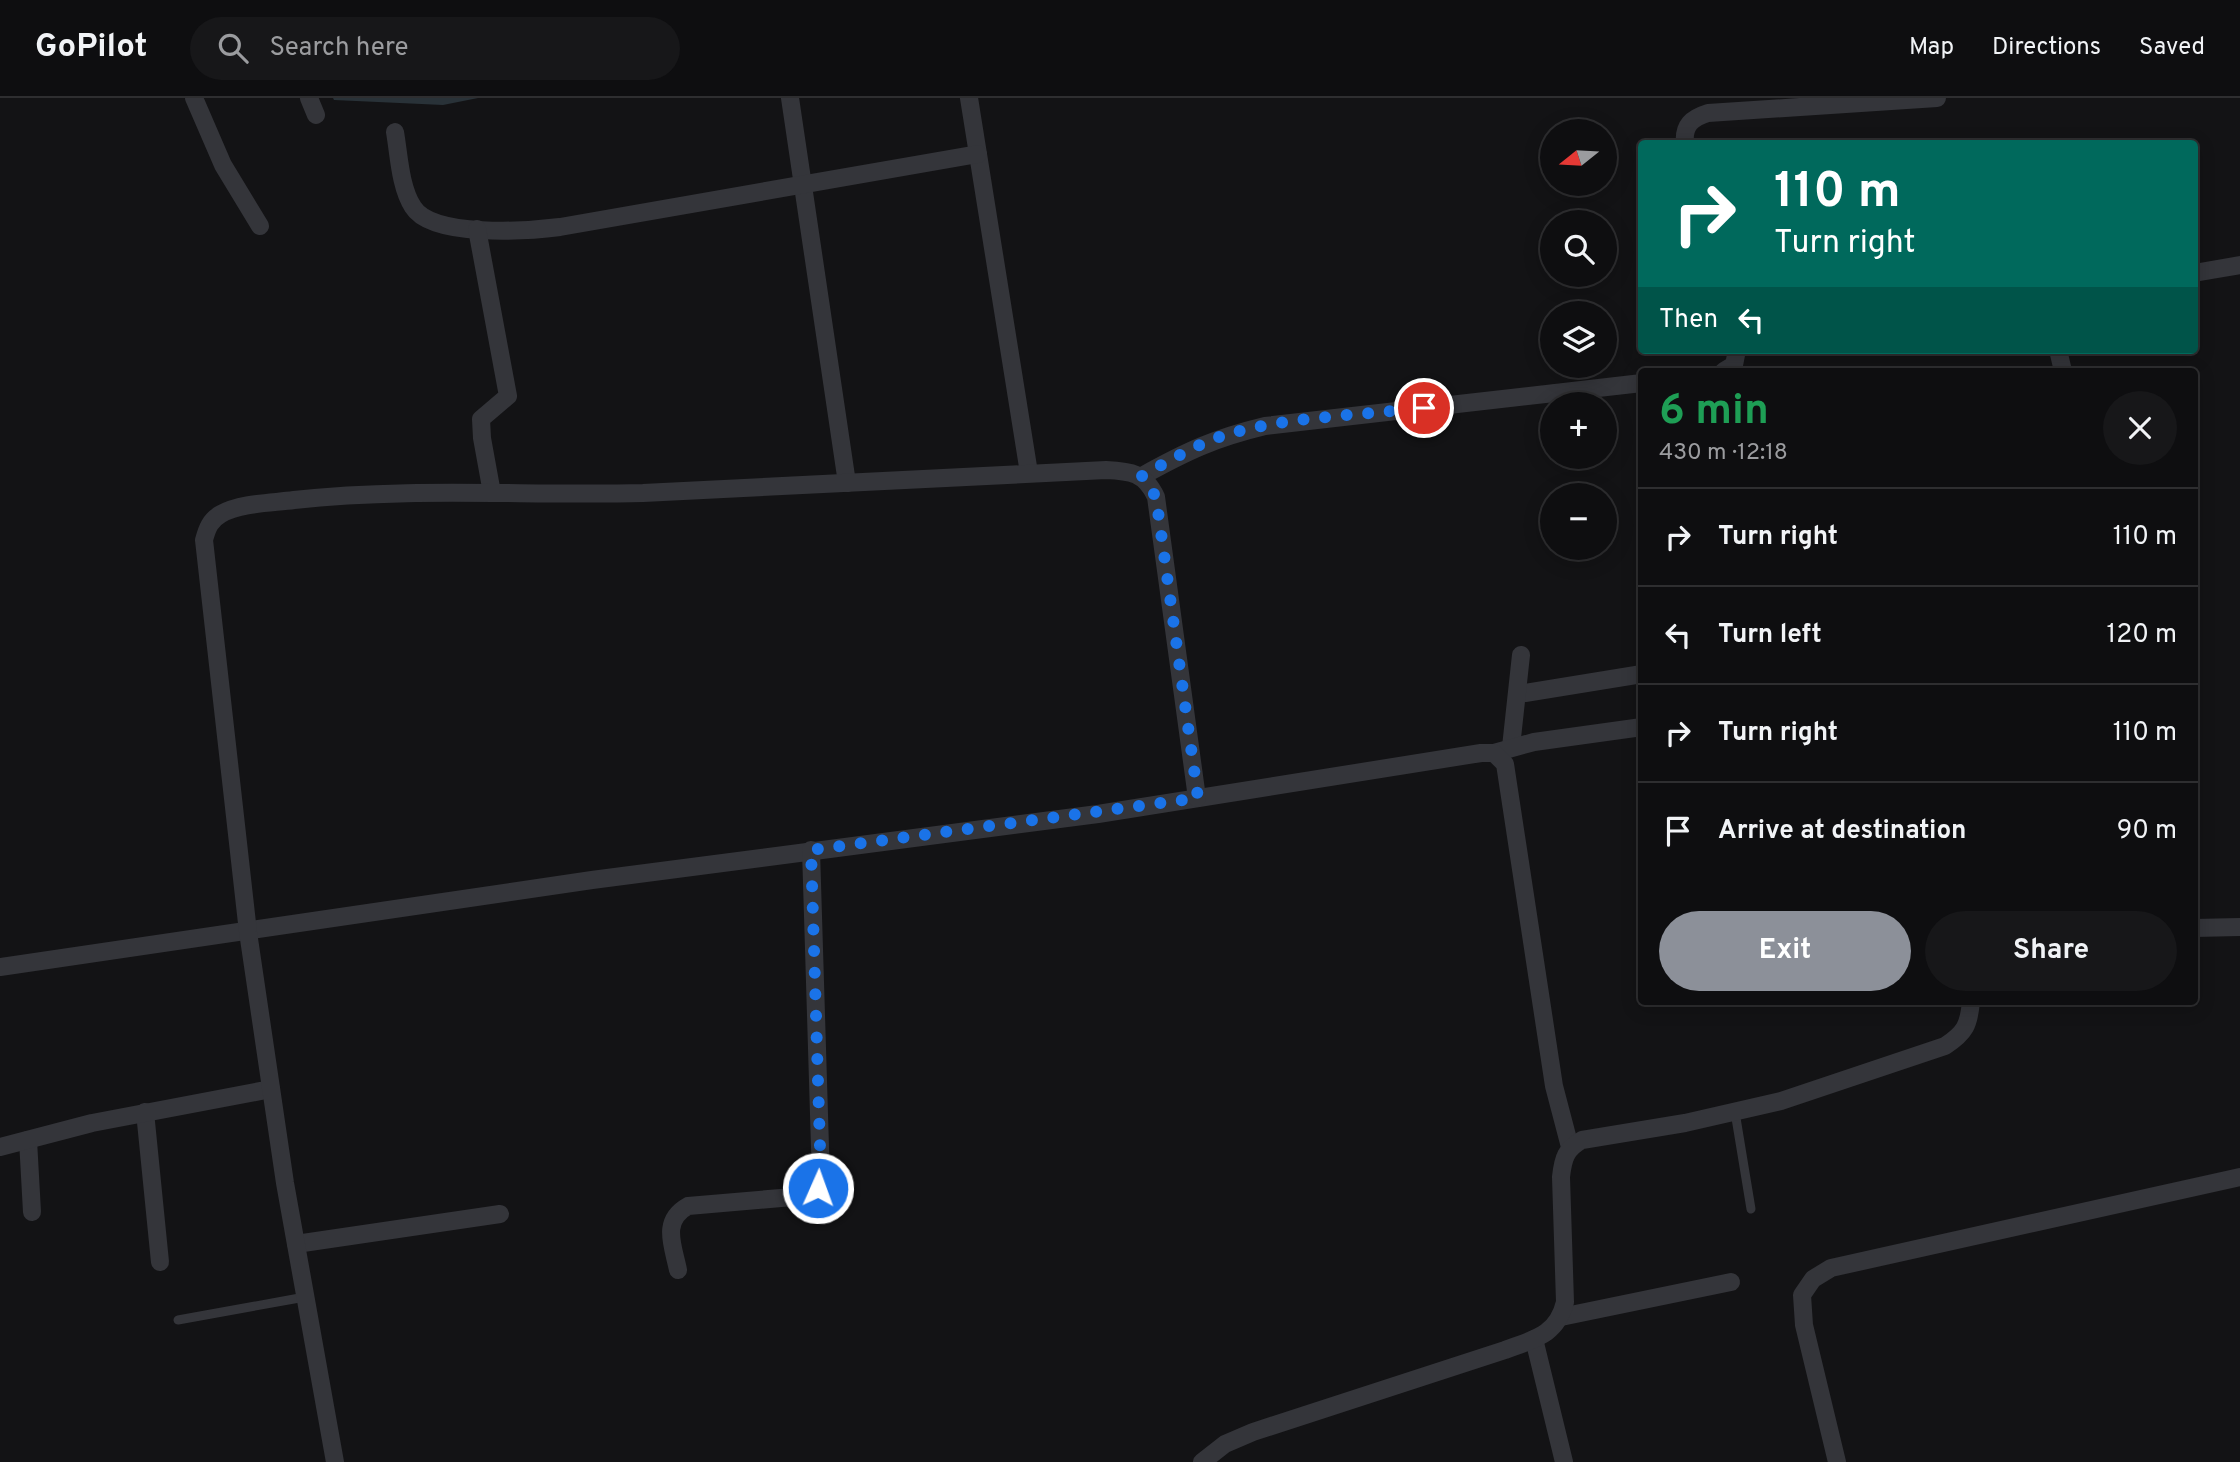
<!DOCTYPE html>
<html lang="en">
<head>
<meta charset="utf-8">
<style>
	:root { --surface:#0e0e10; --page:#171719; --text:#f1f3f6; --muted:#9b9c9f; --line:#2e2e30; --accent:#8c9099 }
	body { margin:0; font-family:Overpass,sans-serif; background:var(--page); color:var(--text); height:100vh; display:flex; flex-direction:column; font-size:26px; white-space:nowrap }
	* { box-sizing:border-box; margin:0 }
	p { font-size:23px; color:var(--muted) }
	.icon { flex:none; width:38px; height:38px; fill:none; stroke:currentColor; stroke-width:2; stroke-linecap:round; stroke-linejoin:round }
	.map { position:relative; flex:1; overflow:hidden }
	.sheet { position:absolute; left:1638px; top:270px; width:560px; height:637px; display:flex; flex-direction:column; background:var(--surface); border-radius:7px; box-shadow:0 4px 18px #0003,0 0 0 2px var(--line) }
	.sheet>* { flex:none }
	.hud { position:absolute; left:1638px; top:42px; width:560px; height:214px; border-radius:7px; box-shadow:0 4px 18px #0003,0 0 0 2px var(--line); background:#00695c; color:#fff; overflow:hidden }
	.needle { width:46px; rotate:252deg }
	.controls { position:absolute; left:1540px; top:21px; display:grid; gap:14px }
	.controls a { display:grid; place-items:center; width:77px; height:77px; border-radius:50%; background:var(--surface); box-shadow:0 4px 18px #0003,0 0 0 2px var(--line); font-size:35px }
	.pin { position:absolute; display:grid; place-items:center; width:60px; height:60px; color:#fff; margin:-30px; border:4px solid #fff; border-radius:50%; box-shadow:0 2px 7px #0007 }
	.me { position:absolute; width:77px; margin:-38px; rotate:2deg; stroke-linejoin:round; filter:drop-shadow(0 0 5px #0008) }
	.turn { display:flex; align-items:center; gap:24px; height:147px; padding:0 21px; font-size:32px }
	.turn .icon { width:91px; height:91px; stroke-width:2.5 }
	.turn b { display:block; font-size:49px; line-height:60px }
	.then { display:flex; align-items:center; height:66px; padding:0 21px; background:#0003; gap:14px; font-size:26px }
	.round { display:grid; place-items:center; flex:none; width:74px; height:74px; border-radius:37px; background:var(--page) }
	.head { display:flex; align-items:center; justify-content:space-between; height:119px; padding:0 21px }
	h1 { font-size:42px; font-weight:700; line-height:52px; color:#1e9e55 }
	.button { display:flex; gap:14px; margin-top:auto; padding:14px 21px }
	.button a { flex:1; height:80px; border-radius:42px; background:var(--accent); color:#fff; font-size:28px; font-weight:700; line-height:80px; text-align:center }
	.button a+a { background:var(--page); color:var(--text) }
	ul { padding:0; list-style:none }
	li { display:flex; align-items:center; gap:21px; height:98px; padding:0 21px; border-top:2px solid var(--line) }
	li div { flex:1 }
	li b { display:block; font-size:26px }
	li em { font-style:normal }
	header { display:flex; align-items:center; gap:42px; box-sizing:border-box; height:98px; padding:0 35px; background:var(--surface); border-bottom:2px solid var(--line) }
	header strong { font-size:33px }
	nav { display:flex; gap:38px; margin-inline-start:auto; font-size:24px }
	.search { width:490px; height:63px; background:var(--page); display:flex; align-items:center; gap:18px; box-sizing:border-box; padding:0 24px; border-radius:38px; color:var(--muted); font-size:26px }
	.map>svg:first-child { display:block }
	.water { fill:#293238 }
	.lines { fill:none; stroke-linecap:round; stroke-linejoin:round }
	.lane { stroke:#34353a; stroke-width:9 }
	.street { stroke:#34353a; stroke-width:18 }
	.route { stroke:#1a73e8; stroke-width:12; stroke-dasharray:0 21.6 }
</style>
</head>
<body>
<header>
<strong>GoPilot</strong>
<div class="search"><svg class="icon" aria-label="search" viewBox="0 0 24 24"><circle cx="10" cy="10" r="6"/><path d="M15 15l6 6"/></svg>Search here</div>
<nav><a>Map</a><a>Directions</a><a>Saved</a></nav>
</header>
<div class="map">
<svg width="2240" height="1364" viewBox="0 0 2240 1364">
	<rect width="100%" height="100%" fill="#131315"/>
	<polygon class="water" points="333,0 478,0 443,7 334,2"/>
	<g class="lines">
		<g class="lane">
			<polyline points="1735,1014 1751,1111"/>
			<polyline points="178,1222 305,1199"/>
		</g>
		<g class="street">
			<polyline points="194,0 223,67 260,128"/>
			<polyline points="309,0 316,17"/>
			<polyline points="790,0 847,385"/>
			<polyline points="969,0 1029,375"/>
			<path d="M395,34C399,57 400,89 413,109C432,140 528,133 560,129L978,56"/>
			<path d="M1685,46C1683,27 1692,20 1708,15L1937,0"/>
			<polyline points="477,131 508,298 481,321 482,340 492,395"/>
			<polyline points="2194,175 2240,167"/>
			<polyline points="2058,252 2063,273"/>
			<polyline points="1724,273 1734,267 1737,252"/>
			<path d="M1142,378C1187,353 1215,340 1265,328L1642,285"/>
			<polyline points="1525,595 1642,576"/>
			<polyline points="1511,649 1521,557"/>
			<polyline points="1494,655 1534,644 1642,629"/>
			<polyline points="2194,830 2240,829"/>
			<polyline points="0,869 592,782 1098,716 1481,655 1494,655 1505,666 1554,988 1570,1049"/>
			<polyline points="145,1014 160,1164"/>
			<polyline points="28,1042 32,1114"/>
			<polyline points="0,1049 92,1025 271,991"/>
			<polyline points="296,1146 500,1116"/>
			<path d="M678,1172C673,1147 661,1123 688,1108L804,1098L818,1090L821,1082L811,752"/>
			<polyline points="1561,1219 1731,1184"/>
			<polyline points="1534,1241 1564,1364"/>
			<path d="M335,1364L285,1085L248,834L204,442C207,431 210,422 221,416C241,405 272,405 294,402C410,389 527,398 643,395L1106,372C1131,373 1145,375 1156,399L1197,700"/>
			<path d="M1202,1364L1225,1346L1253,1334L1505,1252C1535,1241 1557,1237 1565,1204L1561,1079C1563,1060 1566,1051 1582,1042L1685,1025L1781,1003L1945,948C1965,935 1969,927 1971,903"/>
			<polyline points="1837,1364 1804,1227 1802,1197 1813,1181 1831,1170 2240,1079"/>
		</g>
	</g>
	<g class="lines">
		<path class="route" d="M818,1090L821,1082L811,752L1198,700L1156,399L1142,378C1169,363 1195,347 1225,337C1283,319 1362,317 1424,310"/>
	</g>
</svg>
<div class="controls">
<a><svg class="needle" viewBox="-14 -14 28 28"><path d="M0-13l5 13h-10z" fill="#e53935"/><path d="M0 13l5-13h-10z" fill="#9b9c9f"/></svg></a>
<a><svg class="icon" aria-label="search" viewBox="0 0 24 24"><circle cx="10" cy="10" r="6"/><path d="M15 15l6 6"/></svg></a>
<a><svg class="icon" aria-label="layers" viewBox="0 0 24 24"><path d="M12 4l9 5-9 5-9-5zM3 14l9 5 9-5"/></svg></a>
<a>+</a>
<a>−</a>
</div>
<div class="pin" style="left:1424px;top:310px;background:#d93025"><svg class="icon" aria-label="arrive" viewBox="0 0 24 24"><path d="M6 21V4h12l-3 4 3 4H6"/></svg></div>
<svg class="me" style="left:818px;top:1090px" viewBox="-20 -20 40 40"><circle r="17" fill="#1a73e8" stroke="#fff" stroke-width="3"/><path d="M0-11L8 9 0 5-8 9z" fill="#fff"/></svg>
<div class="hud">
<div class="turn"><svg class="icon" aria-label="right" viewBox="0 0 24 24"><path d="M7 20v-9h11M14 6l5 5-5 5"/></svg><div><b>110 m</b>Turn right</div></div>
<div class="then">Then<svg class="icon" aria-label="left" viewBox="0 0 24 24"><path d="M17 20v-9H6M10 6l-5 5 5 5"/></svg></div>
</div>
<section class="sheet">
<div class="head"><div><h1>6 min</h1><p>430 m · 12:18</p></div><a class="round"><svg class="icon" aria-label="close" viewBox="0 0 24 24"><path d="M6 6l12 12M18 6L6 18"/></svg></a></div>
<ul>
<li><svg class="icon" aria-label="right" viewBox="0 0 24 24"><path d="M7 20v-9h11M14 6l5 5-5 5"/></svg><div><b>Turn right</b></div><em>110 m</em></li>
<li><svg class="icon" aria-label="left" viewBox="0 0 24 24"><path d="M17 20v-9H6M10 6l-5 5 5 5"/></svg><div><b>Turn left</b></div><em>120 m</em></li>
<li><svg class="icon" aria-label="right" viewBox="0 0 24 24"><path d="M7 20v-9h11M14 6l5 5-5 5"/></svg><div><b>Turn right</b></div><em>110 m</em></li>
<li><svg class="icon" aria-label="arrive" viewBox="0 0 24 24"><path d="M6 21V4h12l-3 4 3 4H6"/></svg><div><b>Arrive at destination</b></div><em>90 m</em></li>
</ul>
<div class="button"><a>Exit</a><a>Share</a></div>
</section>
</div>
</body>
</html>
